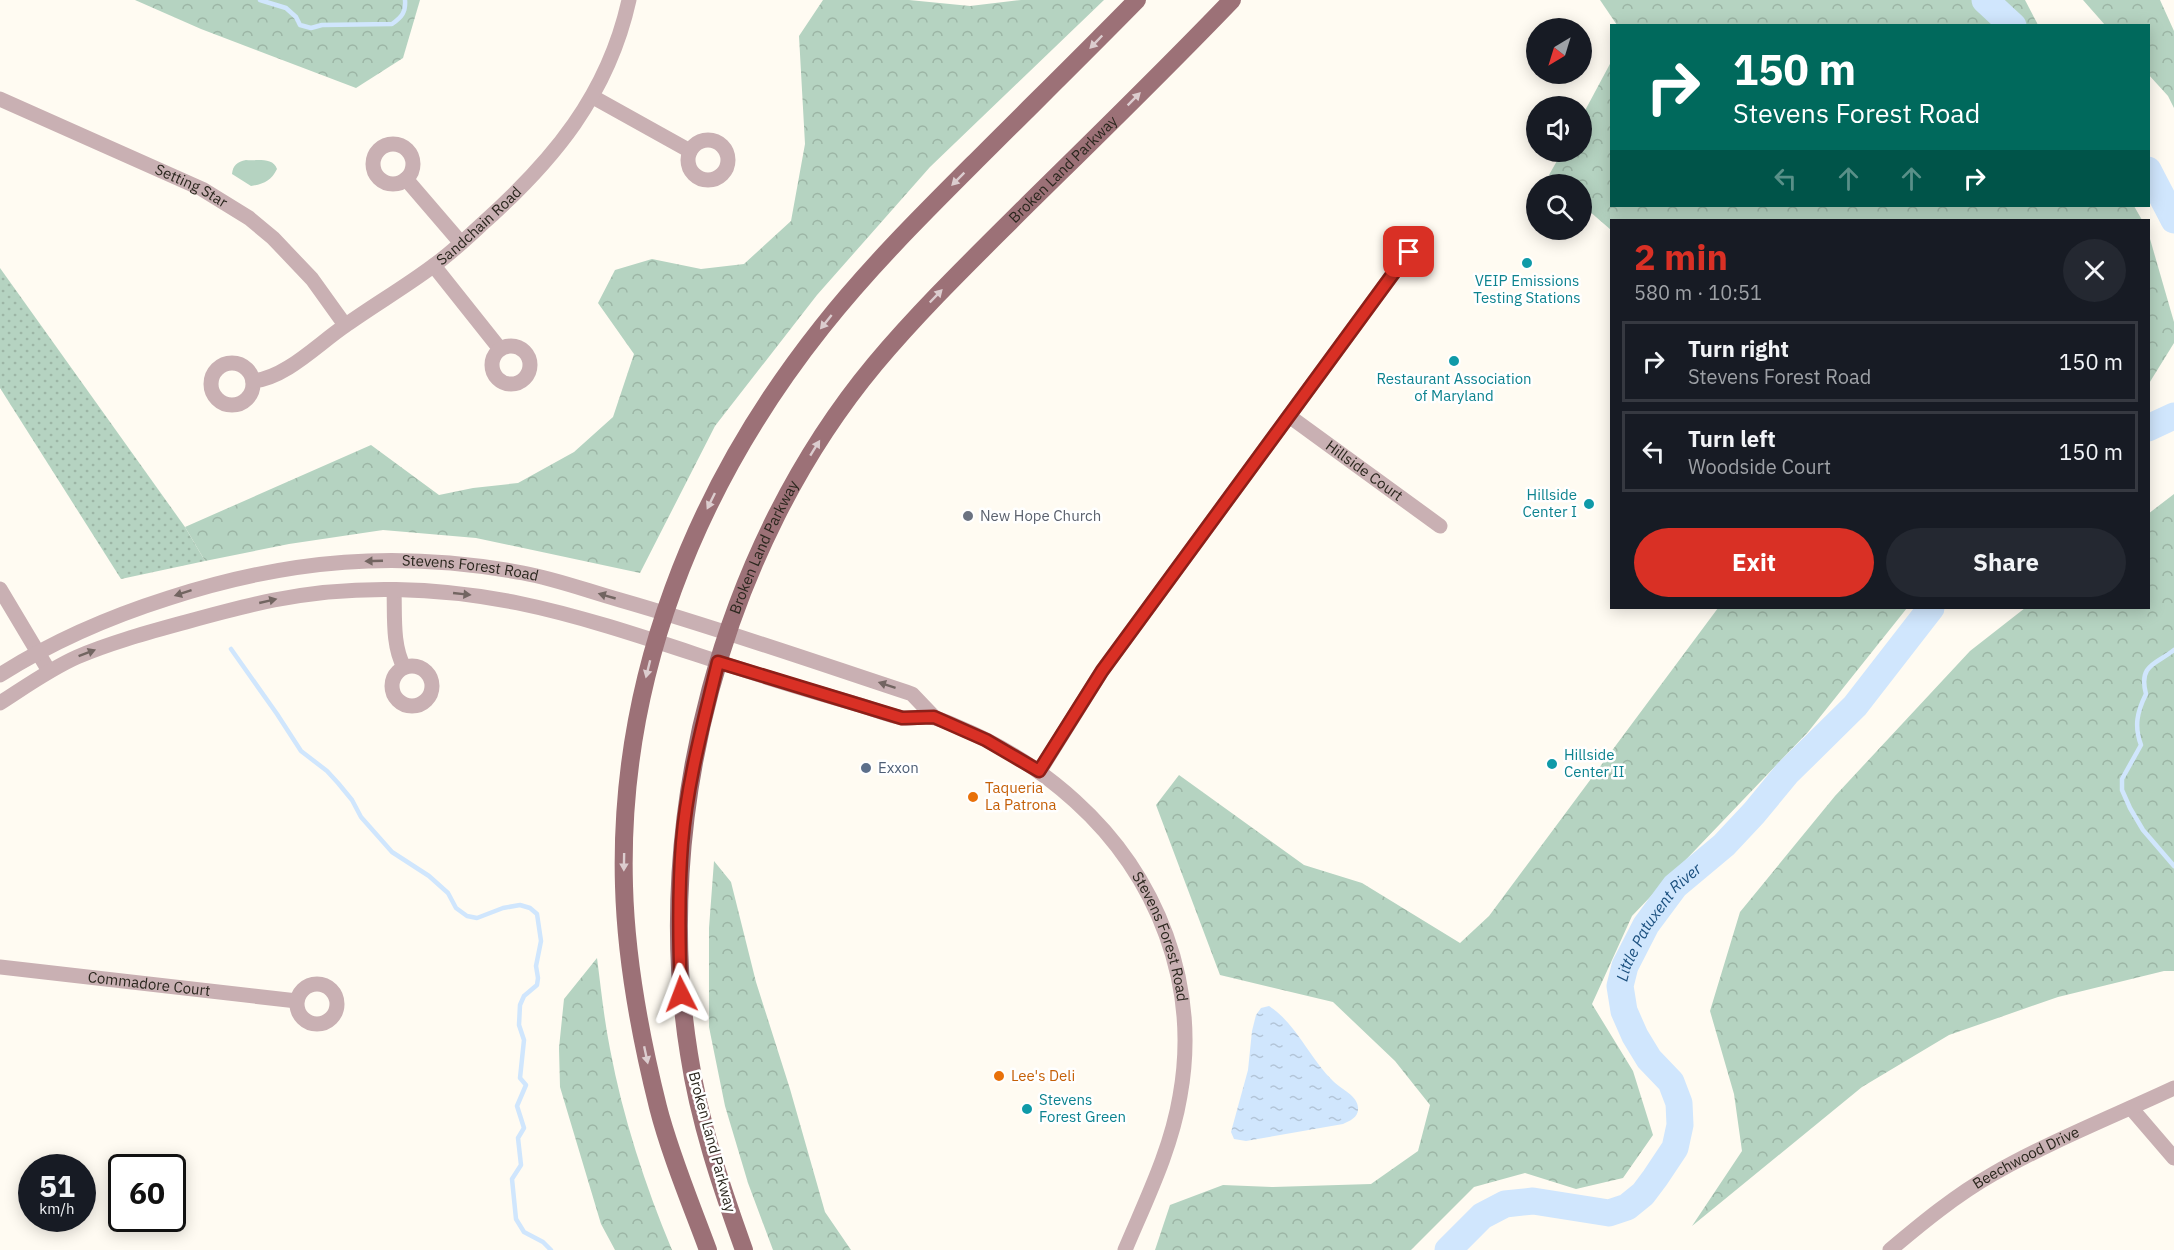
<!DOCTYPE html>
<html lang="en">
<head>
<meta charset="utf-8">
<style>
	:root { --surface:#171b24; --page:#242831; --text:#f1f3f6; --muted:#9ea1a6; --line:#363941; --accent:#d93025 }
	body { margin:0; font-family:"IBM Plex Sans",sans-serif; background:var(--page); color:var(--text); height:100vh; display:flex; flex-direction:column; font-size:22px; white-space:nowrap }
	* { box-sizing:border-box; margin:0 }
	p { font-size:20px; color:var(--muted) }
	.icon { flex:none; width:33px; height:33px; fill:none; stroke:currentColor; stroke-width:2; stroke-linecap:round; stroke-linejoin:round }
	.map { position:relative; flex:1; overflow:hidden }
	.side { position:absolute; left:1610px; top:219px; width:540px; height:390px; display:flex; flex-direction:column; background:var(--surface); border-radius:0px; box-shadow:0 3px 15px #0003 }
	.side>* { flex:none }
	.hud { position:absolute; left:1610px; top:24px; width:540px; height:183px; border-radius:0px; box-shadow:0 3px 15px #0003; background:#00695c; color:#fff; overflow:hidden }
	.needle { width:39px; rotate:218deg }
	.fabs { position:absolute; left:1526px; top:18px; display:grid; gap:12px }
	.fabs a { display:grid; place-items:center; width:66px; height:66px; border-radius:50%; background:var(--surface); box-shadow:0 3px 15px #0003; font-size:30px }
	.speed { position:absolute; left:18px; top:1154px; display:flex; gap:12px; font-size:30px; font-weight:700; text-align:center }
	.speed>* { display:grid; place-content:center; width:78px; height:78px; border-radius:50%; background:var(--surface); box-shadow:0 3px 15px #0003; line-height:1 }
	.speed small { font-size:15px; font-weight:400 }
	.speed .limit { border:3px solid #111; border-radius:9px; background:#fff; color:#111 }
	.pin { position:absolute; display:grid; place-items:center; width:51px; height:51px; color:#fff; margin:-26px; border-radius:12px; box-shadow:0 3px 9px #0006 }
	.me { position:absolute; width:66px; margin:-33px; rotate:357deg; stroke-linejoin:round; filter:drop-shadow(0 0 4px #0008) }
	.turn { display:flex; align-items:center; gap:21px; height:126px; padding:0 24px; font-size:27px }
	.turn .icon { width:78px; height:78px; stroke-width:2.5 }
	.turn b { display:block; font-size:42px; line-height:51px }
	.lanes { display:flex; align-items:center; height:57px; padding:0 24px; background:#0003; justify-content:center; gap:30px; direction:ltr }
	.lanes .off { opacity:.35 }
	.round { display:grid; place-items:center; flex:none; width:63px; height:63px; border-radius:32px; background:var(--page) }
	.summary { display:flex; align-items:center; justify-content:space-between; height:102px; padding:0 24px }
	h1 { font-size:36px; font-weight:800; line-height:45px; color:var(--accent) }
	.primary-button { display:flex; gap:12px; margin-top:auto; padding:12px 24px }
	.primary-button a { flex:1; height:69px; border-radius:36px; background:var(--accent); color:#fff; font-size:24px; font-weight:800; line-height:69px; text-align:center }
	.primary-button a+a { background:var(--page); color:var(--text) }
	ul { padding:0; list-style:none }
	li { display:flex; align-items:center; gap:18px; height:81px; margin:0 12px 9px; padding:0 12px; border:3px solid var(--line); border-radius:0px }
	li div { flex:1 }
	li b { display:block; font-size:22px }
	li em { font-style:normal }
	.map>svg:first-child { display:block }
	.grass { fill:url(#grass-dots) }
	.forest { fill:url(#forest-crowns) }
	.park { fill:#b5d3c1 }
	.water { fill:url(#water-ripples) }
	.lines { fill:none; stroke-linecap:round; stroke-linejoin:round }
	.stream { stroke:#d0e6fd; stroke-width:4.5 }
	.river { stroke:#d0e6fd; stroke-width:27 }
	.minor { stroke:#c9b0b3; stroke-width:15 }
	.major { stroke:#9c7177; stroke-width:18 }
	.oneway { fill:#dccdcf }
	.oneway2 { fill:#726561 }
	.route-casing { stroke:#8d1f18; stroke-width:15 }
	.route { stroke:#d93025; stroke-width:10 }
	.culture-dot { fill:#0f9aa8; stroke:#fff; stroke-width:2 }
	.worship-dot { fill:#6b7280; stroke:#fff; stroke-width:2 }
	.service-dot { fill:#5c6f8a; stroke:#fff; stroke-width:2 }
	.food-dot { fill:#e8710a; stroke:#fff; stroke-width:2 }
	.labels { text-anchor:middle; stroke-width:5; stroke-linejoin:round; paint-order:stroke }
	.street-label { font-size:15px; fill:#2b271e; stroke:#fff }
	.culture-label { font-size:15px; fill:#0d838f; stroke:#fff }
	.worship-label { font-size:15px; fill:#5b616d; stroke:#fff; text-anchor:start }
	.service-label { font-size:15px; fill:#4e5e75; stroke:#fff; text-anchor:start }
	.food-label { font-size:15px; fill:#c56008; stroke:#fff; text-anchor:start }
	.water-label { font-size:16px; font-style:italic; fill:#1b507f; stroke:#fff }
</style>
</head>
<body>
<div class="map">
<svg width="2174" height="1250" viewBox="0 0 2174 1250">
	<defs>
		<pattern id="grass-dots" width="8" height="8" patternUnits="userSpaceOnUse" patternTransform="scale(1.5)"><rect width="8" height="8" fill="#b5d3c1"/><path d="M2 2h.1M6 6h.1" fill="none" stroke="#9cb5a5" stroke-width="1.8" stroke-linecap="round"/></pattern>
		<pattern id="forest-crowns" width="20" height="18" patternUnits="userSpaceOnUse" patternTransform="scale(1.5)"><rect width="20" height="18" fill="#b5d3c1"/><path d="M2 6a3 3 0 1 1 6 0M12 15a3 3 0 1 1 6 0" fill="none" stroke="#9cb5a5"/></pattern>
		<pattern id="water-ripples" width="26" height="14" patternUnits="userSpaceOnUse" patternTransform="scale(1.5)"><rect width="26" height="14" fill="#d0e6fd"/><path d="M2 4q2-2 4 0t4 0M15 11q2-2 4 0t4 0" fill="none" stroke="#b3c5d8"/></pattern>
	</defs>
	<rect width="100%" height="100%" fill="#fffbf2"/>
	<polygon class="grass" points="0,268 185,527 205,561 121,579 0,388"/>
	<g class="forest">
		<polygon points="135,0 420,0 403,58 356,88 201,29"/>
		<polygon points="823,0 909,0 970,6 1021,0 1104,0 930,167 817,295 715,426 640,573 476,538 383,530 289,544 205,561 185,527 371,445 439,495 473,488 518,483 574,452 613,417 634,354 598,303 615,270 652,259 701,269 744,264 791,221 805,144 799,36"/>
		<polygon points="1600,0 2025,0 2038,25 1617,25"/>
		<polygon points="2083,0 2160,0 2174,31 2174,108 2168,96 2148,74 2148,26 2105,25"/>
		<polygon points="1611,62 1611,206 2134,206 2142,220 1611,220 1611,230 1581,204 1581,184 1559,184 1549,175 1562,152 1581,152 1581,118"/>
		<polygon points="2148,232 2174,322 2174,343 2148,385"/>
		<polygon points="2174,494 2174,971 2164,971 2058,997 1949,1035 1862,1087 1692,1226 1742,1151 1734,1094 1710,1011 1740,912 1835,796 1970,651 2025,608 2148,608 2148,514"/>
		<polygon points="1718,608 1907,608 1808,732 1632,916 1592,1004 1633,1071 1653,1135 1623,1178 1576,1189 1525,1173 1474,1187 1411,1250 1155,1250 1170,1205 1223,1185 1273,1187 1371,1184 1418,1151 1430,1105 1395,1061 1333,1002 1220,975 1156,805 1179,775 1304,865 1362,883 1460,943 1489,916"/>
		<polygon points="714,861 731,882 756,982 790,1089 825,1212 851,1250 773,1250 748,1183 725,1106 709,1027 709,928"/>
		<path d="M597,958C601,988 604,1019 610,1049C623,1118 645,1185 672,1250H615L601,1224L560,1087L559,1048L564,999Z"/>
	</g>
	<path class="park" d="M246,160C257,161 273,157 277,169C271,181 264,184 251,186L232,174C233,165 237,162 246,160Z"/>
	<path class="water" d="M1269,1006C1296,1023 1310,1059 1333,1081C1341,1089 1358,1096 1358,1108C1359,1117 1350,1121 1343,1124L1246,1141L1234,1139L1231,1132L1248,1070L1252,1031L1256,1015L1261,1008Z"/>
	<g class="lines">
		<g class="stream">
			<path d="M260,0L286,8L296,17L300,25L311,28L322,25L392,24C402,17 406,12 405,0"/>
			<polyline points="231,649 277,714 301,751 327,771 338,783 352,800 361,817 392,852 429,876 448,893 456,908 467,916 477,918 503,908 520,905 530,908 537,914 541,941 536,966 538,978 537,985 524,996 520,1005 519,1025 524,1040 520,1078 526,1085 517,1106 524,1128 518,1138 521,1165 512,1179 516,1219 524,1232 543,1242 551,1250"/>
			<path d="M2174,650C2157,664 2138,664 2146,694C2137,712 2134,726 2141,745L2122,779V790L2130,808L2143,830L2174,866"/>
		</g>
		<g class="river">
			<polyline points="1985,0 2013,26"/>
			<polyline points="2148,170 2174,220"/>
			<polyline points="2148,428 2174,416"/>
			<path id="s1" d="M1448,1250L1482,1216L1505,1204L1533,1201L1609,1213L1627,1207L1643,1194L1655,1178L1675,1148L1680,1125L1679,1103L1671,1082L1649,1059L1635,1036L1624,1011L1620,986L1625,966L1646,925L1675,886L1724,845L1754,813L1787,773L1855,706L1931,608"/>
		</g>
		<g class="minor">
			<polyline points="593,97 690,151"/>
			<path id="s2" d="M0,99L202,189L249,218L273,238L312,279L345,325"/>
			<circle cx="708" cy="160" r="20"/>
			<circle cx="393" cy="164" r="20"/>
			<polyline points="406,179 461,243"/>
			<polyline points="434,266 500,349"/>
			<circle cx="511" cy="365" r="19"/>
			<circle cx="232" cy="384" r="21"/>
			<path id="s3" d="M253,381C286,378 319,343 346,325C374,305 405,287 433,266C450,254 466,239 481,225C553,161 608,95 629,0"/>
			<path id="s4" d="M1289,416L1440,526"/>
			<polyline points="0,589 49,671"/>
			<path d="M394,590C395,615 392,645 404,667"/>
			<circle cx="412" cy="686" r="20"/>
			<path id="s5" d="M0,675C53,641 109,617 169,598C289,559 399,550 523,573C556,579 588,591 620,600C718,628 815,662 912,694L934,717"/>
			<path id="s6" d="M0,703C25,687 50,669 77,657C112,642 150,632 186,622C215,614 244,606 274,600C353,584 439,587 518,603C601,620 688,653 769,678C800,688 832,697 863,706C876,710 890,716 903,718C913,719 925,715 935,718C943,720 951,724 958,727C1001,745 1041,770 1075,801C1158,876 1200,985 1180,1096C1171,1150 1146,1200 1125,1250"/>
			<polyline points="1039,772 1102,671 1409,252"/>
			<path id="s7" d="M0,967L297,1001"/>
			<circle cx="317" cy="1004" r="20"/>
			<polyline points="2131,1108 2174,1158"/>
			<path id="s8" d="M1890,1250C1922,1223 1956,1195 1993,1174C2051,1141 2114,1116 2174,1088"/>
		</g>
		<g class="major">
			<path d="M708,1250C691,1204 670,1154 658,1107C640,1035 626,960 624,886C618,680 695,487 822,327C871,265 928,209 984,153C1035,102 1087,51 1137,0"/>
			<path id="s9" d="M744,1250C721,1186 699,1121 689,1054C651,819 722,548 875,364C922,308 974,258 1026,206C1095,138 1165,70 1232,0"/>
		</g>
	</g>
	<defs><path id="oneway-solid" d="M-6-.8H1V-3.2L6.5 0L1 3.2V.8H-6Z" transform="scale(1.5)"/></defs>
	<g class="oneway">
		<use href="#oneway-solid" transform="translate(1096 42) rotate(134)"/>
		<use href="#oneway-solid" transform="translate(1134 99) rotate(-45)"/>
		<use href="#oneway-solid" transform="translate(958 179) rotate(135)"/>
		<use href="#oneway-solid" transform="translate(936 296) rotate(-46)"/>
		<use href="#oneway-solid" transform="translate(826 322) rotate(129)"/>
		<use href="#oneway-solid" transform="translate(815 448) rotate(-58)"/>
		<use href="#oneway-solid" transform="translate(711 501) rotate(116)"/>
		<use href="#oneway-solid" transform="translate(648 669) rotate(104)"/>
		<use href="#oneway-solid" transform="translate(624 862) rotate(91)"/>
		<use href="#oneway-solid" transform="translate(646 1055) rotate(78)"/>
	</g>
	<g class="oneway2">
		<use href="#oneway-solid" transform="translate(374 561) rotate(178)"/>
		<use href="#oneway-solid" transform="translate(183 593) rotate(162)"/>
		<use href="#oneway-solid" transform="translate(462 594) rotate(6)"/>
		<use href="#oneway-solid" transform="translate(607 596) rotate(-164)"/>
		<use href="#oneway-solid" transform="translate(268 601) rotate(-13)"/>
		<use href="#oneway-solid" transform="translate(87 653) rotate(-21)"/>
		<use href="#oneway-solid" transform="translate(887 685) rotate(-162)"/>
	</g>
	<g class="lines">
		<g class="route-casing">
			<path id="route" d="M681,994C679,944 678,893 682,843C687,782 704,721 718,662L902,718L934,717L986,740L1039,771L1102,671L1409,252"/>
		</g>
		<use href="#route" class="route"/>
	</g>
	<g class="culture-dot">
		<circle cx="1527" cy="263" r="6"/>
		<circle cx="1454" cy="361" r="6"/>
		<circle cx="1589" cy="504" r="6"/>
		<circle cx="1552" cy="764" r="6"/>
		<circle cx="1027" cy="1109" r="6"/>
	</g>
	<circle class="worship-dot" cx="968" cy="516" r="6"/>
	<circle class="service-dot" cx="866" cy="768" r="6"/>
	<g class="food-dot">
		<circle cx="973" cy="797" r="6"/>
		<circle cx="999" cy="1076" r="6"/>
	</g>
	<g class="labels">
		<g class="street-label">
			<text dy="5" stroke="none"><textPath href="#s9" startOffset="1210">Broken Land Parkway</textPath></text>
			<text dy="5" stroke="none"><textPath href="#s2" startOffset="210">Setting Star</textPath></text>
			<text dy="5" stroke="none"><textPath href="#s3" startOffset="276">Sandchain Road</textPath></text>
			<text dy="5" stroke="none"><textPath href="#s4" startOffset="93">Hillside Court</textPath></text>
			<text dy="5" stroke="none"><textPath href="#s9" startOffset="724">Broken Land Parkway</textPath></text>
			<text dy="5" stroke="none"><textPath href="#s5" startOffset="492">Stevens Forest Road</textPath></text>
			<text dy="5" stroke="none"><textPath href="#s6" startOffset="1302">Stevens Forest Road</textPath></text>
			<text dy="5" stroke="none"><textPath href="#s7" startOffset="150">Commadore Court</textPath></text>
			<text transform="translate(712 1142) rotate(75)" y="5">Broken Land Parkway</text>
			<text dy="5" stroke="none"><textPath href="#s8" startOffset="165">Beechwood Drive</textPath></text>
		</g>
		<g class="culture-label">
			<text x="1527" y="286">VEIP Emissions<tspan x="1527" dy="17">Testing Stations</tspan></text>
			<text x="1454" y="384">Restaurant Association<tspan x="1454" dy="17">of Maryland</tspan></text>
			<text x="1577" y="500" text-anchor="end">Hillside<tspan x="1577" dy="17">Center I</tspan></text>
			<text x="1564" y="760" text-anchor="start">Hillside<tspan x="1564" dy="17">Center II</tspan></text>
			<text x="1039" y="1105" text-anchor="start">Stevens<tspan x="1039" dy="17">Forest Green</tspan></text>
		</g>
		<g class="worship-label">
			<text x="980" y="521">New Hope Church</text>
		</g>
		<g class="service-label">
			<text x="878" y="773">Exxon</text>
		</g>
		<g class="food-label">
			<text x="985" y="793">Taqueria<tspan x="985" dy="17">La Patrona</tspan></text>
			<text x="1011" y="1081">Lee's Deli</text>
		</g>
		<g class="water-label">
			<text dy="6" stroke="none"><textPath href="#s1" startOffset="530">Little Patuxent River</textPath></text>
		</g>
	</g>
</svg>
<div class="fabs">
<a><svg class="needle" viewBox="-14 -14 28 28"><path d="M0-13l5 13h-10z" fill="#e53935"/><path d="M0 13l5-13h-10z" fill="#9ea1a6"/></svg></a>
<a><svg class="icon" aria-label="sound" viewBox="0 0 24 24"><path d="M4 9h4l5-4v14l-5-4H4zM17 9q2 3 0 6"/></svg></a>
<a><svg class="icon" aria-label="search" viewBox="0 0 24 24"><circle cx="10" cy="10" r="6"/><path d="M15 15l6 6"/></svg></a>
</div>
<div class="speed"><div>51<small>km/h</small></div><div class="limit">60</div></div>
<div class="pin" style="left:1409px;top:252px;background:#d93025"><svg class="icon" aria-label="arrive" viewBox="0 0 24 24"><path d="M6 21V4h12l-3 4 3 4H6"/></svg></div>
<svg class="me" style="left:681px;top:994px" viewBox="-20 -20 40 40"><path d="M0-17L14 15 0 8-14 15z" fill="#d93025" stroke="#fff" stroke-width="4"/></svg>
<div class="hud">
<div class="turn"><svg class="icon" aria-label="right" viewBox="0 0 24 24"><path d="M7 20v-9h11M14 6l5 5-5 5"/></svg><div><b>150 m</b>Stevens Forest Road</div></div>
<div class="lanes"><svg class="icon off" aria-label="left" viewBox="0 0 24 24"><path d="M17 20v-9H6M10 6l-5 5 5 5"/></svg><svg class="icon off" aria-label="ahead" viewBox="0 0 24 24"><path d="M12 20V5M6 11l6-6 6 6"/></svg><svg class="icon off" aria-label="ahead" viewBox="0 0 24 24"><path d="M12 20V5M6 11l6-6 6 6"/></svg><svg class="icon" aria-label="right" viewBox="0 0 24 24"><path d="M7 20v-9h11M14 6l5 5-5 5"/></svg></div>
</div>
<section class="side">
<div class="summary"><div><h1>2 min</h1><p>580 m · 10:51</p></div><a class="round"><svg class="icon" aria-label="close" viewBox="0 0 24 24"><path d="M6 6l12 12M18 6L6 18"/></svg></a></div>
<ul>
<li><svg class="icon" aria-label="right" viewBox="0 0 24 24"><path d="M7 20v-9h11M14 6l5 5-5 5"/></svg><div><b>Turn right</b><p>Stevens Forest Road</p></div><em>150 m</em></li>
<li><svg class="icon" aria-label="left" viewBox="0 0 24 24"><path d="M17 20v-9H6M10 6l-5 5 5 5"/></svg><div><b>Turn left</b><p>Woodside Court</p></div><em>150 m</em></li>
</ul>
<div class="primary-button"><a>Exit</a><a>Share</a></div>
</section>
</div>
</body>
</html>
